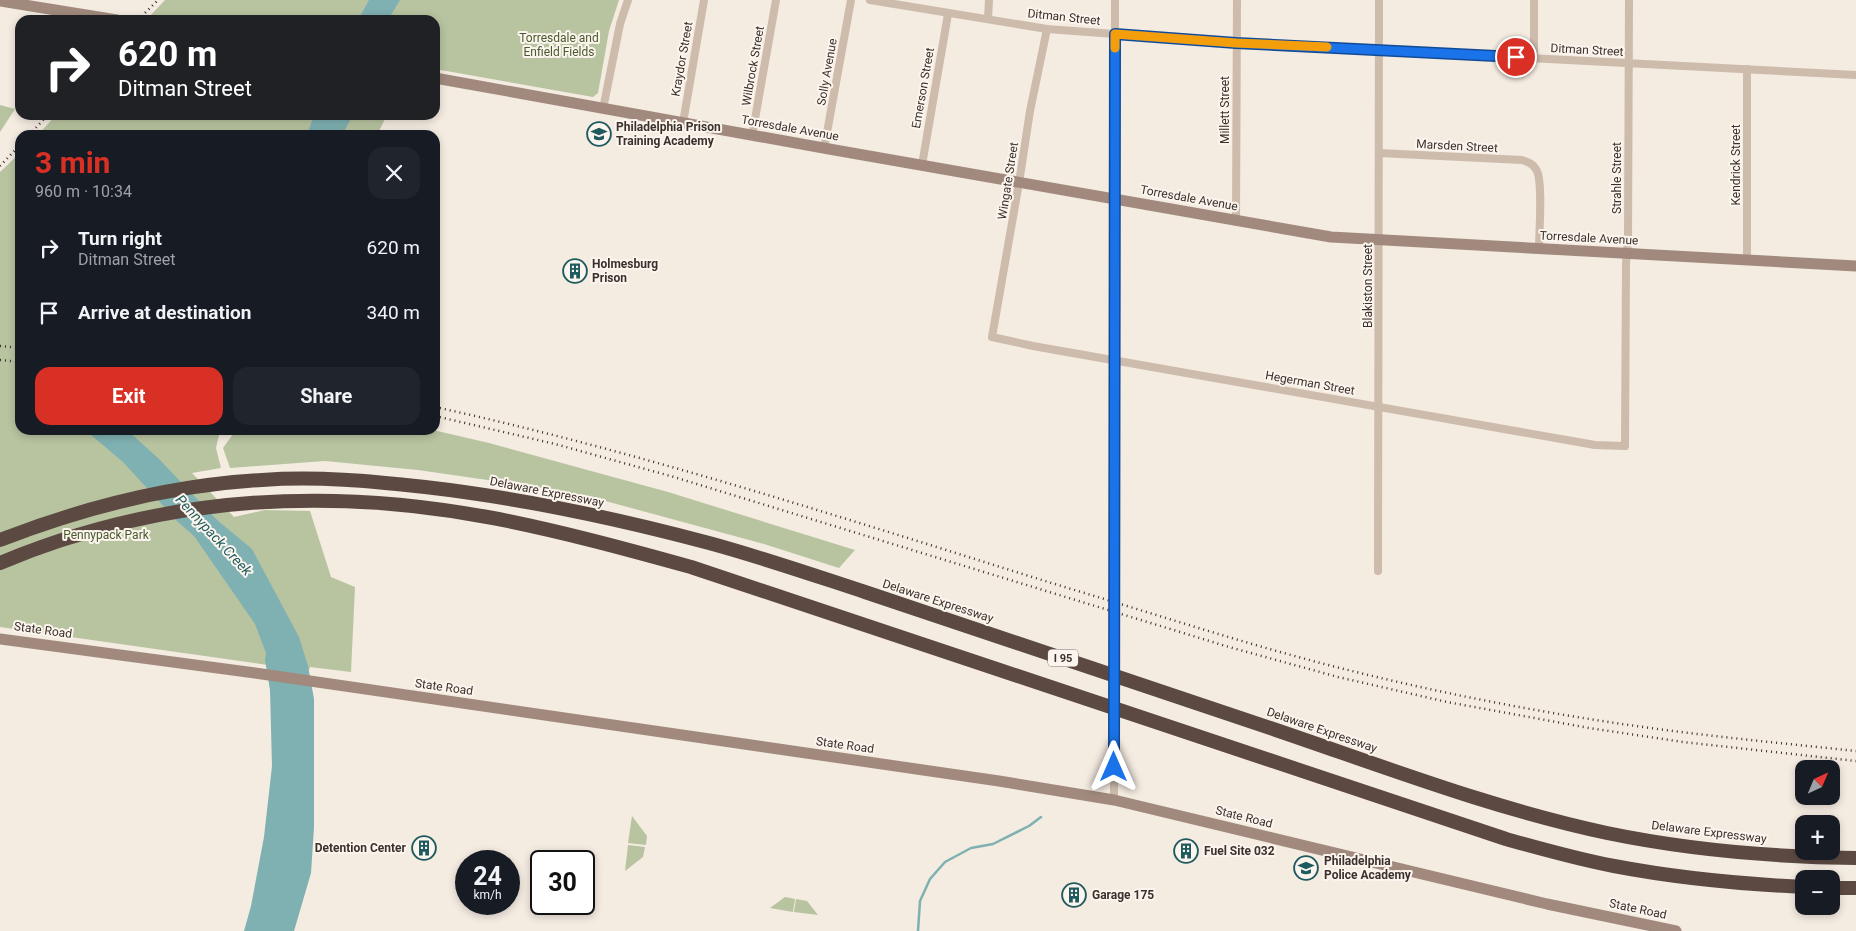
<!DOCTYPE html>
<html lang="en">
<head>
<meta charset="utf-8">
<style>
	:root { --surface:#171b24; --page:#20242c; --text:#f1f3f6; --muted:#9ea1a6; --accent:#d93025 }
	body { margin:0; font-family:Roboto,sans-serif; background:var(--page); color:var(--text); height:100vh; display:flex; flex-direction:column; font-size:19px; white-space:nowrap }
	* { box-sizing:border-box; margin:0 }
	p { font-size:16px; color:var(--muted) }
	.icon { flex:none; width:28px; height:28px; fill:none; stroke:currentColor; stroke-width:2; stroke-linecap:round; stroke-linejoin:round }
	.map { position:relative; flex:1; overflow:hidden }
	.sheet { position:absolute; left:15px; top:130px; width:425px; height:305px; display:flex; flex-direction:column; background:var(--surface); border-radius:15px; box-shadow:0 2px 8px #0003 }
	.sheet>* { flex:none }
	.banner { position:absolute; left:15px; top:15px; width:425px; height:105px; border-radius:15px; box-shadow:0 2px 8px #0003; background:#202124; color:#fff; overflow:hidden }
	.needle { width:32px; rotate:44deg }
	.controls { position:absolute; left:1795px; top:760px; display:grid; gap:10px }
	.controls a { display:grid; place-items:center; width:45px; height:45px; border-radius:10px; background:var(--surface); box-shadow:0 2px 8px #0003; font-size:25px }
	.speed { position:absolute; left:455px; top:850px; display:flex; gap:10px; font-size:25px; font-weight:700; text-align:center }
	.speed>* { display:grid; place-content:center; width:65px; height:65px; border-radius:50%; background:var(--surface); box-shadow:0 2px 8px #0003; line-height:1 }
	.speed small { font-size:12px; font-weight:400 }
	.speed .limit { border:2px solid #111; border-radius:8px; background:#fff; color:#111 }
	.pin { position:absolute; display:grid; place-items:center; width:42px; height:42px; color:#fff; margin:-21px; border:2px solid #fff; border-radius:50%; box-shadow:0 1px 5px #0007 }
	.me { position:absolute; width:55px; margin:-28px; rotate:0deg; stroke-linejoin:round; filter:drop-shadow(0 0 4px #0008) }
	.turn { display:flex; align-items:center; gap:18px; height:105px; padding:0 20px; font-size:22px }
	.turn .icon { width:65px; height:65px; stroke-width:2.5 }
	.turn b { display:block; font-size:35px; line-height:42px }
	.round { display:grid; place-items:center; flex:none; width:52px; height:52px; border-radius:15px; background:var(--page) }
	.summary { display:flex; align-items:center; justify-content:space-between; height:85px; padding:0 20px }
	h1 { font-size:30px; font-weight:700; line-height:38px; color:var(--accent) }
	.cta { display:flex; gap:10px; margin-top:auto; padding:10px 20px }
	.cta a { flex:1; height:58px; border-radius:15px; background:var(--accent); color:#fff; font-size:20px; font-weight:700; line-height:58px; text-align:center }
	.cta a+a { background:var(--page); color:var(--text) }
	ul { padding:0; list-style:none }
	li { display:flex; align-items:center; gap:15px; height:65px; padding:0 20px }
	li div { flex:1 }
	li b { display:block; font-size:19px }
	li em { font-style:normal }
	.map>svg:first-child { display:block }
	.green { fill:#b8c4a0 }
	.water { fill:#7fb0b2 }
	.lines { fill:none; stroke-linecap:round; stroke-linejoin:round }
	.stream { stroke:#7fb0b2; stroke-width:2.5 }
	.street { stroke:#cdbbac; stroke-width:8 }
	.secondary { stroke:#a18a7d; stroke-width:11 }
	.highway { stroke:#5c4a42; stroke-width:14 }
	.rail { stroke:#3b302b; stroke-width:2.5; stroke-dasharray:1 4; stroke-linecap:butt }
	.street-bridge { stroke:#cdbbac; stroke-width:8 }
	.route-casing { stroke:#114b97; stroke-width:12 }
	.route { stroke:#1a73e8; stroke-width:9 }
	.slow { stroke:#f59e0b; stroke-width:9 }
	.labels { text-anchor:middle; stroke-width:4; stroke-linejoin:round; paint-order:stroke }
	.shield { fill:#fbf5ee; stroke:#756b66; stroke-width:1 }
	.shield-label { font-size:11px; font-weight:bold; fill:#3b302b }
	.street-label { font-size:12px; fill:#3b302b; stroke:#fbf5ee }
	.park-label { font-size:12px; fill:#4a5a2e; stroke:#fbf5ee }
	.poi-label { font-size:12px; font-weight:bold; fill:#3b302b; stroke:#fbf5ee; text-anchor:start }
	.water-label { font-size:14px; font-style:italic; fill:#1f5a5e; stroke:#fbf5ee }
</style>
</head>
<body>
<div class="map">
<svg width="1856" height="931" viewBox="0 0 1856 931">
	<rect width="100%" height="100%" fill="#f4ebe1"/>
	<g class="green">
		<polygon points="165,0 619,0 609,31 598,93 593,97 435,69 435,20 161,20 148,18"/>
		<polygon points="0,105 15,109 0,132"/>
		<polygon points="56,115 387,115 377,135 38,135"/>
		<polygon points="20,153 20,430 220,430 216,448 221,468 192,473 234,517 265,510 310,511 331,577 355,587 351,672 310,667 309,670 296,669 0,627 0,172"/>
		<polygon points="236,430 433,430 489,443 668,492 855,550 839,568 764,544 609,502 550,489 418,470 325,461 230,468 223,448"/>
		<polygon points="632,816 647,836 646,845 628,843"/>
		<polygon points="628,845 645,847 643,857 625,871"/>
		<polygon points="785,897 795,899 793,912 770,908"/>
		<polygon points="796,899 807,901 818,915 794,912"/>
	</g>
	<g class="water">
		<polygon points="369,0 400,0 388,20 358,20"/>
		<polygon points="314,115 353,115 342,135 307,135"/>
		<polygon points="85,430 127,430 159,459 217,520 252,549 299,637 308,666 314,699 314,827 311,873 294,931 244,931 251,906 264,837 272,766 270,690 265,660 266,653 255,624 194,536 178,522 123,462"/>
	</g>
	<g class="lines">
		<polyline class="stream" points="918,931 920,901 930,879 945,862 971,848 993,844 1029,826 1041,817"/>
		<g class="street">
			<polyline points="870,0 1047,29 1237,43 1856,75"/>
			<polyline points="988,19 989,0"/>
			<polyline points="1047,29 1030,111 1019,183 992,337 1033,346 1595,445 1625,446 1626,264 1628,240 1629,0"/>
			<polyline points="1534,58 1534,0"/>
			<polyline points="603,109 620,24 628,0"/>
			<polyline points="683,123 704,0"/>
			<polyline points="752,136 776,0"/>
			<polyline points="824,149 851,0"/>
			<path d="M1379,153L1522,160C1528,162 1534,164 1537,171C1543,184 1539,232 1539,249"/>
			<polyline points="922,165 948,14"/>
			<polyline points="1236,220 1237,0"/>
			<polyline points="1747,260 1747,69"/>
			<polyline points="1378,571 1379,0"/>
			<polyline points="1114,589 1115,0"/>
			<polyline points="1114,718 1114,800"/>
		</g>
		<g class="secondary">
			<polyline points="0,1 117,20"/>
			<polyline points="435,78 829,149 1331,237 1856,266"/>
			<polyline points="0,639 255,673 999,781 1114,800 1547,904 1676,931"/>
		</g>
		<g class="highway">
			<path d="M0,540C85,507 171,485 262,480C316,476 371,481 425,487C521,498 615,518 709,543C761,557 813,575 865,592C1002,638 1139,684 1276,730C1385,767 1494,809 1607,833C1689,850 1773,857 1856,858"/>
			<path d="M0,563C160,496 324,486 493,518C560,531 626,549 691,567L1506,839C1542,849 1577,859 1614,866C1677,878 1740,884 1804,887"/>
			<polyline points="1831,888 1856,888"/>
		</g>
		<g class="rail">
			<polyline points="138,20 158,0"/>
			<polyline points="29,135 48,115"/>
			<polyline points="0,166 20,145"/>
			<polyline points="0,346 20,348"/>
			<polyline points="0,360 20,362"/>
			<path d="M435,407C646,453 852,521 1058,585C1152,613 1245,644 1340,668C1435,692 1532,711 1629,725C1705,736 1780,743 1856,751"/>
			<polyline points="435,416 555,444 674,477 1229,647 1338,677 1447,702 1589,728 1683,742 1856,761"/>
		</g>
		<polyline class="street-bridge" points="1114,718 1114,589"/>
	</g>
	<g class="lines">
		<g class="route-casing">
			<polyline id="route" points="1114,767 1115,34 1236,43 1516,57"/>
		</g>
		<use href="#route" class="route"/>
		<polyline class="slow" points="1115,48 1115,34 1236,43 1327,47"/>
	</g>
	<defs>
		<g id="university-ring" transform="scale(1.25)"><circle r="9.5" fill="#fbf5ee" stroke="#1f5a5e" stroke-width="1.5"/><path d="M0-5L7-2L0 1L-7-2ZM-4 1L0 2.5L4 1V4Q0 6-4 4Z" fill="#1f5a5e"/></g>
		<g id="building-ring" transform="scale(1.25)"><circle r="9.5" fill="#fbf5ee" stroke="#1f5a5e" stroke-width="1.5"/><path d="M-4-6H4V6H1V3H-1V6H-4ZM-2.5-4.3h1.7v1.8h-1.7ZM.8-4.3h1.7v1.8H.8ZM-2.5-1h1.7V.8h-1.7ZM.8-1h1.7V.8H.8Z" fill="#1f5a5e"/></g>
	</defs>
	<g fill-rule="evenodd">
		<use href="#university-ring" x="599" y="134"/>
		<use href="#building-ring" x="575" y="271"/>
		<use href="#building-ring" x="424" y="848"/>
		<use href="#building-ring" x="1186" y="851"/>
		<use href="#university-ring" x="1306" y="868"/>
		<use href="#building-ring" x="1074" y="895"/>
	</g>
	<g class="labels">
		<rect class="shield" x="1048" y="649.5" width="30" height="17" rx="4"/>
		<g class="shield-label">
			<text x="1063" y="662">I 95</text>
		</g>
		<g class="street-label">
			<text transform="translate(1064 17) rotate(6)" y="4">Ditman Street</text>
			<text transform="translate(1587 50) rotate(3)" y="4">Ditman Street</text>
			<text transform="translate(682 59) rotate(-80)" y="4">Kraydor Street</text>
			<text transform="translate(753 66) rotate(-80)" y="4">Wilbrock Street</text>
			<text transform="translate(827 72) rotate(-80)" y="4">Solly Avenue</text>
			<text transform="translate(923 88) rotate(-80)" y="4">Emerson Street</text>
			<text transform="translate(1225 110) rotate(-90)" y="4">Millett Street</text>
			<text transform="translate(790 128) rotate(10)" y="4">Torresdale Avenue</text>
			<text transform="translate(1457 146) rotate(3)" y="4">Marsden Street</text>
			<text transform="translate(1736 165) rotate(-90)" y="4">Kendrick Street</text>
			<text transform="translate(1617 178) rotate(-90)" y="4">Strahle Street</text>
			<text transform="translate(1008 181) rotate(-81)" y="4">Wingate Street</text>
			<text transform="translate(1189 198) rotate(10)" y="4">Torresdale Avenue</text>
			<text transform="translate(1589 238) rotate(3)" y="4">Torresdale Avenue</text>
			<text transform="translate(1368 286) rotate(-90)" y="4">Blakiston Street</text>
			<text transform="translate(1310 383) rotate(10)" y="4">Hegerman Street</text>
			<text transform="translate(547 492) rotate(11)" y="4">Delaware Expressway</text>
			<text transform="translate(938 601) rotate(18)" y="4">Delaware Expressway</text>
			<text transform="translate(43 630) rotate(8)" y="4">State Road</text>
			<text transform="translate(444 687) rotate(8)" y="4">State Road</text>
			<text transform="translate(1322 730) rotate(19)" y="4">Delaware Expressway</text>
			<text transform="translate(845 745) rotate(8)" y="4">State Road</text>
			<text transform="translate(1244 817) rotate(14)" y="4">State Road</text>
			<text transform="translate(1709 832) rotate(7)" y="4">Delaware Expressway</text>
			<text transform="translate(1638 909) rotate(12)" y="4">State Road</text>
		</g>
		<g class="park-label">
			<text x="559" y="42">Torresdale and<tspan x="559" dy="14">Enfield Fields</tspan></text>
			<text x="106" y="539">Pennypack Park</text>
		</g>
		<g class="poi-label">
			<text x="616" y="131">Philadelphia Prison<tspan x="616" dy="14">Training Academy</tspan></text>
			<text x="592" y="268">Holmesburg<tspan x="592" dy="14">Prison</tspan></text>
			<text x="406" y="852" text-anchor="end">Detention Center</text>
			<text x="1204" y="855">Fuel Site 032</text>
			<text x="1324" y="865">Philadelphia<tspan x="1324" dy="14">Police Academy</tspan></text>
			<text x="1092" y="899">Garage 175</text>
		</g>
		<g class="water-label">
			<text transform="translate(214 535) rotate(47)" y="5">Pennypack Creek</text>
		</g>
	</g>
</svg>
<div class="controls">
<a><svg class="needle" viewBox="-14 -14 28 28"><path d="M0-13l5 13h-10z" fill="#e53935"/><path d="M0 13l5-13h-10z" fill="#9ea1a6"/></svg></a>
<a>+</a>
<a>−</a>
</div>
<div class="speed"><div>24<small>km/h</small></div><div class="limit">30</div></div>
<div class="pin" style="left:1516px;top:57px;background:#d93025"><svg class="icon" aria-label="arrive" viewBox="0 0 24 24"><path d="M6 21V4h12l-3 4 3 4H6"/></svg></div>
<svg class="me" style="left:1114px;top:767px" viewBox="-20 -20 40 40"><path d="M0-17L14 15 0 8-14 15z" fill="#1a73e8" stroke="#fff" stroke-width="4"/></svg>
<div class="banner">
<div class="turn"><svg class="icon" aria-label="right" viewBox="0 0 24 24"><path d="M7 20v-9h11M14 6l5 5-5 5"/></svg><div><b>620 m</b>Ditman Street</div></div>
</div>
<section class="sheet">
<div class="summary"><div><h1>3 min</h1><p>960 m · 10:34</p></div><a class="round"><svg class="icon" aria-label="close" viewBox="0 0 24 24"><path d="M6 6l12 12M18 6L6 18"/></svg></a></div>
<ul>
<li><svg class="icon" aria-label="right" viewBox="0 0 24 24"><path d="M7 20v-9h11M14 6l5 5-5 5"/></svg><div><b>Turn right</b><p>Ditman Street</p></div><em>620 m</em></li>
<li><svg class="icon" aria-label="arrive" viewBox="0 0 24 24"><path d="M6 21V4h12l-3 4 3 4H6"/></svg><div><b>Arrive at destination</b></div><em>340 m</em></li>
</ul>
<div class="cta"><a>Exit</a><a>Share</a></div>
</section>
</div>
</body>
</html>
